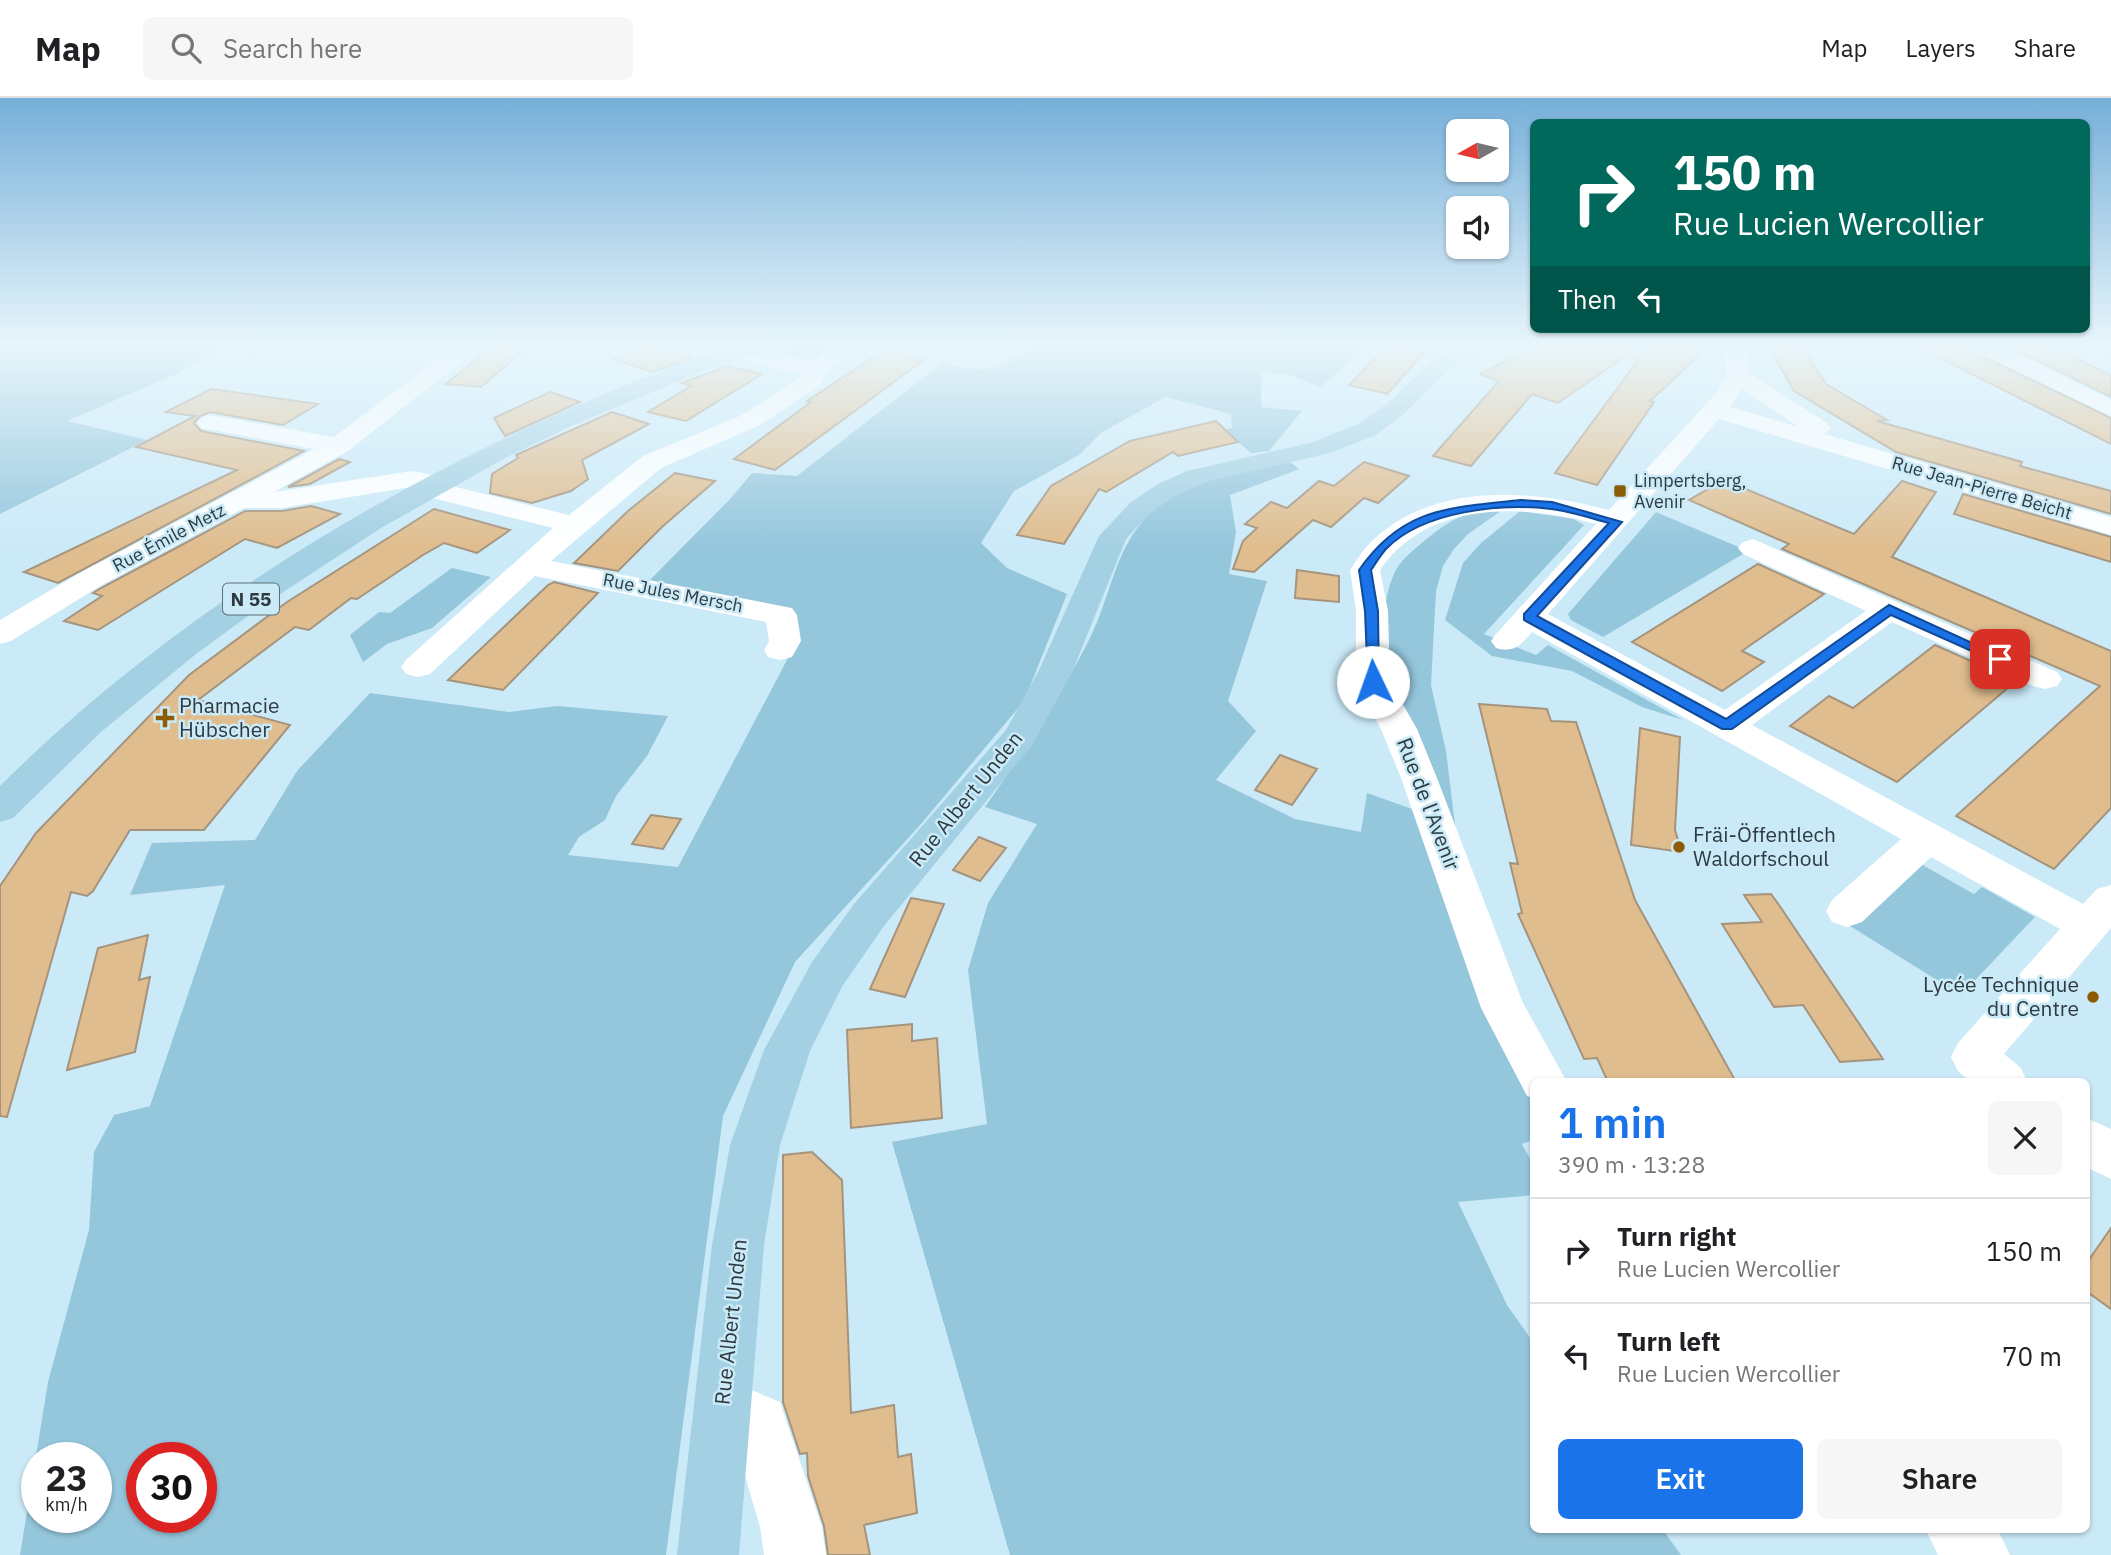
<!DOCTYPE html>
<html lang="en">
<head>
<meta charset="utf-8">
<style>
	:root { --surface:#fff; --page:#f6f6f6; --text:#202124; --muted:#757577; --line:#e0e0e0; --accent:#1a73e8 }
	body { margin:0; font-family:"IBM Plex Sans",sans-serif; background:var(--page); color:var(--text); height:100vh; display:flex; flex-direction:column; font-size:26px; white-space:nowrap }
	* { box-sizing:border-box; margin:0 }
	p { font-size:23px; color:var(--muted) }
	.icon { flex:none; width:38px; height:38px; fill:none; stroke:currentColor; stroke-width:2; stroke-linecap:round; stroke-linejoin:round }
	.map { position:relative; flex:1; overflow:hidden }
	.panel { position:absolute; left:1530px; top:980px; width:560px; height:455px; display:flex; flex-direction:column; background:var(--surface); border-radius:10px; box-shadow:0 2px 5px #0004 }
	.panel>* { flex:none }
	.banner { position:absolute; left:1530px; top:21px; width:560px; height:214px; border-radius:10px; box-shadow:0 2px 5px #0004; background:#00695c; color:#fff; overflow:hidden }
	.needle { width:46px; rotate:262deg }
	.tools { position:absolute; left:1446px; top:21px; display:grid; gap:14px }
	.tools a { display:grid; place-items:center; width:63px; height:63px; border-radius:10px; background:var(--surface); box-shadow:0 2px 5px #0004; font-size:35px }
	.speed { position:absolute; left:21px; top:1344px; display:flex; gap:14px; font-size:35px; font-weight:700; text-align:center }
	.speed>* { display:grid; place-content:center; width:91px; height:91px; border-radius:50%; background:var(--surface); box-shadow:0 2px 5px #0004; line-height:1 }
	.speed small { font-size:18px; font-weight:400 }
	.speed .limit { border:10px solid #d22; background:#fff; color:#111 }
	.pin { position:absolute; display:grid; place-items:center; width:60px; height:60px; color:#fff; margin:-30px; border-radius:14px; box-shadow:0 4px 10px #0006 }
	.me { position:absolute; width:77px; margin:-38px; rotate:357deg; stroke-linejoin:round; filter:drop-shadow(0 0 5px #0008) }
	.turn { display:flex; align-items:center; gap:24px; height:147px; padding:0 28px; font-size:32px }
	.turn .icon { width:91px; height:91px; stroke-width:2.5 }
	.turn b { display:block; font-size:49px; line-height:60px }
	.then { display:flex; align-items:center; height:66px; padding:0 28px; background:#0003; gap:14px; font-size:26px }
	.round { display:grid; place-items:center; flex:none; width:74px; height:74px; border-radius:10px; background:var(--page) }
	.summary { display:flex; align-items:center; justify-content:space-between; height:119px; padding:0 28px }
	h1 { font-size:42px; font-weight:600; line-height:52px; color:var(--accent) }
	.button { display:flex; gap:14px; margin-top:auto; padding:14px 28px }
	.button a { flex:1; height:80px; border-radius:10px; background:var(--accent); color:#fff; font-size:28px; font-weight:600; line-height:80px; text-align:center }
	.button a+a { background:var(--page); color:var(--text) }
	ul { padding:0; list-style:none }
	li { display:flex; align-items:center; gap:21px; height:105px; padding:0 28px; border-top:2px solid var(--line) }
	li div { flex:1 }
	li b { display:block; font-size:26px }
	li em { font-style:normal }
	header { display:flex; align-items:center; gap:42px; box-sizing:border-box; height:98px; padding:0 35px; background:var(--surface); border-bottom:2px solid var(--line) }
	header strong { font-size:33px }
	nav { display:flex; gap:38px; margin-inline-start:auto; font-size:24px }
	.search { width:490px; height:63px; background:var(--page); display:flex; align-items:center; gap:18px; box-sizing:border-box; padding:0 24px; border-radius:10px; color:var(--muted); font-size:26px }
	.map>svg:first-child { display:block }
	.green { fill:#94c6dc; fill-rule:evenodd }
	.building { fill:#e0bd8e; stroke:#a5947d; stroke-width:2 }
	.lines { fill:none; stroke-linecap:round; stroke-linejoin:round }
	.minor { fill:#fff; fill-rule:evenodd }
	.major { fill:#a4d0e3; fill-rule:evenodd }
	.route { fill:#1a73e8; stroke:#114b97; stroke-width:2 }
	.poi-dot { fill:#8b5c01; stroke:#cbeaf8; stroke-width:2.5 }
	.labels { text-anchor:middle; stroke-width:5; stroke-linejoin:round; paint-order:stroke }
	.far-poi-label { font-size:18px; fill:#2e3a40; stroke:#cbeaf8; text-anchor:start }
	.far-street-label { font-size:18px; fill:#2e3a40; stroke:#cbeaf8 }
	.shield { fill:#cbeaf8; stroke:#5d6f77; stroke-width:2 }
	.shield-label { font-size:19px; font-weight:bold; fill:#2e3a40 }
	.poi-label { font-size:21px; fill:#2e3a40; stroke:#cbeaf8; text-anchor:start }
	.street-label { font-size:21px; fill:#2e3a40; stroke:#cbeaf8 }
</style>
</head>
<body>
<header>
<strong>Map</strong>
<div class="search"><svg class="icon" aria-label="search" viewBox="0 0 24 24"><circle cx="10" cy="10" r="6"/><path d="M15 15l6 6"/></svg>Search here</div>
<nav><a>Map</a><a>Layers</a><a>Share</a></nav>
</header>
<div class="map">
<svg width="2111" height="1457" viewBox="0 0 2111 1457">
	<rect width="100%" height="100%" fill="#cbeaf8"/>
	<g class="green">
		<polygon points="0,246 232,246 178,275 67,323 147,342 0,416"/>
		<polygon points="798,246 839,246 813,264 780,255"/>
		<path d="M1032,246H1370L1320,289L1285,275L1261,274V309L1302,313L1269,353L1251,355L1224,332L1232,330L1231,316L1166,299L1102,334L1079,357L1014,393L981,445L1007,470L1067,496L1024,603L921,726L795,864L723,1018L666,1457H20L48,1284L89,1132L94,1054L114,1017L150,1008L225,787L130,797L152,745L255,742L297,673L370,595L509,614L557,608L668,618L647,658L616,698L605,722L579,739L568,757L678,769L798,541L793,513L648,484L731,400L752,375L797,378L942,265C987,274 995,277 1032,246ZM37,1360H96V1419H37ZM142,1360H201V1419H142Z"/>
		<path d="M1289,363L1299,371L1230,397L1236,434L1229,476L1267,483L1228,603L1256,633L1216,682L1295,721L1361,734L1367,695L1415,712L1533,999V1042L1522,1046L1533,1066V1097L1458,1104L1507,1207L1533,1244V1432H1663L1681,1457H1010L892,1044L987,1026L968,872L988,805L1037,726L985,709C1023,655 1059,601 1089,542C1114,493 1115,438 1164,404C1200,379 1247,373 1289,363Z"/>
		<path d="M1501,413L1468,436L1454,451L1443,468L1436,493L1431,587L1446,653L1457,743C1427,671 1358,551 1395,474C1400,462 1415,451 1424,443C1457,417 1460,416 1501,413Z"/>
		<polygon points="1520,413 1574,421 1584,427 1484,536 1536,557 1548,547 1683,622 1642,609 1572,573 1492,558 1445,522 1463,465 1481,445"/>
		<polygon points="1656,414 1748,453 1603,539 1571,522 1568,516"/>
		<polygon points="452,470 491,479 432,530 387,546 363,564 350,537 379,514 390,515"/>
		<polygon points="1919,765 1974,796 1982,789 2035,819 1961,897 1850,828"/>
	</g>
	<g class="building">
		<polygon points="495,246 531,246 481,289 446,286"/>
		<polygon points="1538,246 1643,246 1558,305 1532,296 1471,368 1433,358 1499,283 1480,276"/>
		<polygon points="1650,246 1689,246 1689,251 1703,254 1650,303 1654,304 1597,387 1555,375"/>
		<polygon points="1767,246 1800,246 1826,286 1887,322 1877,323 2022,364 2020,368 2111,393 2111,416 1896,354 1794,293"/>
		<polygon points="1912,246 1967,246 1971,253 2111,320 2111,346"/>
		<polygon points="2004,246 2045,246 2111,277 2111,299"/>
		<polygon points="1388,247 1424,255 1387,296 1349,287"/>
		<polygon points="643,248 693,260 652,274 614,261"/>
		<polygon points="884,252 925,261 775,372 734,361 811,304 807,303"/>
		<polygon points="727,268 762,276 686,323 648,314 691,288 682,285"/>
		<polygon points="211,291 318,306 283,327 210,314 200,318 194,325 201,333 304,353 58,485 24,474 237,372 136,349 195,318 166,314"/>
		<polygon points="550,294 580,304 505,338 494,320"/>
		<polygon points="612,314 649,326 582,362 588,381 571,393 532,405 490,395 492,376 518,360 516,357"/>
		<polygon points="1216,323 1238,344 1178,358 1173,354 1106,394 1099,391 1064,446 1017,437 1051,388 1130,343"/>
		<polygon points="339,361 350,364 310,386 288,389"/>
		<polygon points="1364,364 1409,378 1378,405 1364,400 1331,429 1313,422 1254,474 1233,471 1243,443 1257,430 1245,426 1271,404 1287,410 1319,383 1334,388"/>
		<polygon points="675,375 715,383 662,429 618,473 574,465 628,413"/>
		<polygon points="1724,382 1854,436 1902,383 1936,394 1892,459 2111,553 2111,710 2054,771 1956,718 2100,588 1782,451 1789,446 1689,402"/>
		<polygon points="1963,396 2111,439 2111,464 1954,416"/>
		<polygon points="311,408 340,416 277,450 245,441 98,532 64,523 102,498 93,495 101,490 245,413 282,413"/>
		<polygon points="434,411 510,432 477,455 444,445 423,457 357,501 351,500 309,532 295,529 198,602 290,627 204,732 130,732 93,793 87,798 71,794 7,1019 0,1018 0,788 36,735 189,577 287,504"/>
		<polygon points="1758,466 1824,496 1742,553 1764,564 1722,593 1632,544"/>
		<polygon points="1297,472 1339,478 1339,504 1295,500"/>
		<polygon points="554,484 598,495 503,592 448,582 548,487"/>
		<polygon points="1935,547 2016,583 1897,684 1790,628 1829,598 1853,610"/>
		<polygon points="1479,606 1547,611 1551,623 1576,624 1635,802 1736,984 1608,984 1597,960 1584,961 1518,816 1522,815 1510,765 1518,766"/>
		<polygon points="1640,630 1680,639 1675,732 1682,754 1631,747"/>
		<polygon points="1280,657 1317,671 1292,707 1255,692"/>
		<polygon points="651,717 681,721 663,751 632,746"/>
		<polygon points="979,739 1006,750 980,783 953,772"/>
		<polygon points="1771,796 1779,807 1883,961 1840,964 1803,907 1774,909 1722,826 1762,824 1744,797"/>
		<polygon points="911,800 944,806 905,899 870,891"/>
		<polygon points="148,837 139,882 150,879 135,954 67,972 98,850"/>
		<polygon points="912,926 912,943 937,940 942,1020 851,1030 847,932"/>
		<polygon points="812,1054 842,1082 851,1315 894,1307 898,1359 911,1356 917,1415 864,1427 870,1457 828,1457 824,1428 808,1378 807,1355 800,1356 783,1304 783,1057"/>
		<polygon points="2111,1130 2111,1211 2086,1193 2086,1166"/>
	</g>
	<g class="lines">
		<g class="minor">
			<path d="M458,246H484L348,353L274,394L412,373L446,379L448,387L569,417L643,358L742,317L802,278V275C782,271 747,269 735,251L738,246C759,246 789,258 811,263L837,246H864L826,274L821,286L760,327L661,370L551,463L792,510L797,517L801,543L792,559L780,562L768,559L764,552L769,543L766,524L535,478L430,576L418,579L406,576L401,569L406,562L553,430L416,396L412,389L282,410H244L100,488L11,543L0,546V522L78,476L314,351L201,330L197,325L201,320L210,317L334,339Z"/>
			<path d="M1724,246H1746L1749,275L1827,325L1831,330L1824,336L2111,419V437L1719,321L1548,516L1725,612L1866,513L1743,456L1738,450L1743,444L1753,441L2057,574L2062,581L2057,588L2045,591L2033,588L1892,524L1752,627L2083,806L2097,791L2111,787V830L2004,956L2021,970L2027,984H1970L1958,973L1951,959L1958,945L2060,831L1931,759L1862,824L1847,829L1832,824L1826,813L1832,802L1901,741L1532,534C1520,548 1514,555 1496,550L1491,543L1496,536L1596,426C1523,406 1428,402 1380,472L1388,513L1390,584L1417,631L1437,680L1523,905L1567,984H1533V1000L1527,998L1481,910L1401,680L1381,631L1356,584V513L1350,472C1357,462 1364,450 1373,442C1435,383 1534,392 1609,412L1718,293L1726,278ZM1742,291L1799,329L1730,309Z"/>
			<polygon points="1969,246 1998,246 2111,302 2111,318 1972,251"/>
			<polygon points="2086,1020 2111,1031 2111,1081 2086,1069"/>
			<polygon points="742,1288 780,1304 822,1429 826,1457 764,1457 760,1429 736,1347 721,1349 700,1341 692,1320 700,1299 721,1291"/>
			<polygon points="1926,1432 1998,1432 2010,1457 1938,1457"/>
		</g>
		<g class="major">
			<path d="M738,246H772L769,251L701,274L569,329L505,360L381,430L262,508L196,556L101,634L13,720L0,724V688C198,490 473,334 738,246Z"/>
			<polygon points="1459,246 1488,246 1445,275 1405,315 1376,337 1330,355 1206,384 1177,397 1149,416 1126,441 1073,572 1033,646 884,828 843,887 810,953 780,1047 764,1147 739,1457 677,1457 712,1147 730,1047 764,952 812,864 854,806 1006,632 1039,572 1099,438 1130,405 1158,386 1187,373 1313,344 1358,326 1388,305 1429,265"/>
		</g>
	</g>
	<linearGradient id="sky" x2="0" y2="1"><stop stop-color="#76afd9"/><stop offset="0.55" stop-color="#e8f6fc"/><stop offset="1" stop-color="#e8f6fc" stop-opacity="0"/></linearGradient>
	<rect width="2111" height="450" fill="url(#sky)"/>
	<path class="route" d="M1520,402L1552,404L1622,424L1537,518L1726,621L1889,507L2007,561L1996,564L1891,517L1732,631H1722L1524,522V516L1609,425C1590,420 1570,413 1551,411C1501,405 1424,413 1387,450C1381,456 1376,465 1371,472L1378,513L1379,584L1368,587L1365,513L1359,472C1403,409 1449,410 1520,402Z"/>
	<g class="poi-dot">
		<rect x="1613" y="386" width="14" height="14" rx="3.5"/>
		<path d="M161.5 609.5h7v7h7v7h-7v7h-7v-7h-7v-7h7z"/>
		<circle cx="1679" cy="749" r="7"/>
		<circle cx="2093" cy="899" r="7"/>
	</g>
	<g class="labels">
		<g class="far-poi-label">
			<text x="1634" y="389">Limpertsberg,<tspan x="1634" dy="21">Avenir</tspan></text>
		</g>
		<g class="far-street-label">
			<text transform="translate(1982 390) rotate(16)" y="6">Rue Jean-Pierre Beicht</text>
			<text transform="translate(169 440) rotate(-28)" y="6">Rue Émile Metz</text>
			<text transform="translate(673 495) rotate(11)" y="6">Rue Jules Mersch</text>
		</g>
		<rect class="shield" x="223" y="485.5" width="56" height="31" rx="5"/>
		<g class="shield-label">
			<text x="251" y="508">N 55</text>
		</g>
		<g class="poi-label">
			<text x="179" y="615">Pharmacie<tspan x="179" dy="24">Hübscher</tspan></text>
			<text x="1693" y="744">Fräi-Öffentlech<tspan x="1693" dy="24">Waldorfschoul</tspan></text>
			<text x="2079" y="894" text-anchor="end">Lycée Technique<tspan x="2079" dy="24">du Centre</tspan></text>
		</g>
		<g class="street-label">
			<text transform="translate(966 701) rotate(-51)" y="7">Rue Albert Unden</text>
			<text transform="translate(1428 706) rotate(69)" y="7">Rue de l'Avenir</text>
			<text transform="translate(731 1224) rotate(-84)" y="7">Rue Albert Unden</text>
		</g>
	</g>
</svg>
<div class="tools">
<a><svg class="needle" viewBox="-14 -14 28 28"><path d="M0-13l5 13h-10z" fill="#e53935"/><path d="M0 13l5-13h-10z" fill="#757577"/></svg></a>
<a><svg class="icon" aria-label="sound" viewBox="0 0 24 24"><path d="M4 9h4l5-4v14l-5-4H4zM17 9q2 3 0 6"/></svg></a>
</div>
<div class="speed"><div>23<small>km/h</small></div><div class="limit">30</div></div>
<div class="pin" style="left:2000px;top:561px;background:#d93025"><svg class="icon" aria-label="arrive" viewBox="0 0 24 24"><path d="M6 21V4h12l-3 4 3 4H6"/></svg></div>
<svg class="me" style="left:1373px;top:584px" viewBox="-20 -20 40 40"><circle r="19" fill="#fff"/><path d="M0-13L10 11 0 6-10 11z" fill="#1a73e8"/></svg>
<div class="banner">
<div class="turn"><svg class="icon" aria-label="right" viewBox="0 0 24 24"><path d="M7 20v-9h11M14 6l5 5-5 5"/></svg><div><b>150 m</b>Rue Lucien Wercollier</div></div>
<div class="then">Then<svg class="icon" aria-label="left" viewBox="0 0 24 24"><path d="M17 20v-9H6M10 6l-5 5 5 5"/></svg></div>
</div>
<section class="panel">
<div class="summary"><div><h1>1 min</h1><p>390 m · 13:28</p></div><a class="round"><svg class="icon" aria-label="close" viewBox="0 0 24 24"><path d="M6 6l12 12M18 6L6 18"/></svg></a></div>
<ul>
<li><svg class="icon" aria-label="right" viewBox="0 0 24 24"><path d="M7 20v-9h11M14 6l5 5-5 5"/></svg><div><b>Turn right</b><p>Rue Lucien Wercollier</p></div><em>150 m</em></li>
<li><svg class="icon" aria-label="left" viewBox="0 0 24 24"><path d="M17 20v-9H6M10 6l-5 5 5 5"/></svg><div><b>Turn left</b><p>Rue Lucien Wercollier</p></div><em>70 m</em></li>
</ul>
<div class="button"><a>Exit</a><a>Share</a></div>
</section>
</div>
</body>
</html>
